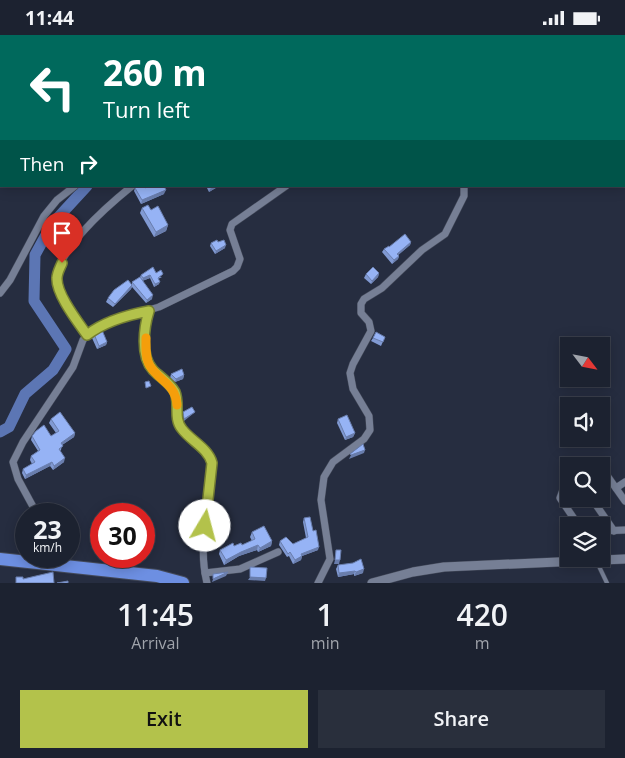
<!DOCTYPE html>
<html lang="en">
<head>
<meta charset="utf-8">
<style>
	:root { --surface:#1c2230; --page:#292f3c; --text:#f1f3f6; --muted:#a0a4ab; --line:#3a3f4c; --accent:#b3c24b }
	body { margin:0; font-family:"Open Sans",sans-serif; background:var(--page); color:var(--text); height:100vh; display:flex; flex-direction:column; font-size:19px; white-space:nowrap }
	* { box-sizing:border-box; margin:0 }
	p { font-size:16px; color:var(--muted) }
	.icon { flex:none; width:28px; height:28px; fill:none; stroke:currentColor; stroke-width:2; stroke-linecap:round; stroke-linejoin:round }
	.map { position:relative; height:548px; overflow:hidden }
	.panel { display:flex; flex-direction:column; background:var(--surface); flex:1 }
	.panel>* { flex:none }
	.banner { position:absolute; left:0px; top:0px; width:625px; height:152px; box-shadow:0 2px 12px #0003,0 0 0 1px var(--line); background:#00695c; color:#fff; overflow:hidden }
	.needle { width:32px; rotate:122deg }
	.controls { position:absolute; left:560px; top:302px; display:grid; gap:10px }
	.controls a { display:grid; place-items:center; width:50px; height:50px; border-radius:0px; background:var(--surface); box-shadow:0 2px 12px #0003,0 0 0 1px var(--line); font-size:25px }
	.speed { position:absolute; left:15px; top:468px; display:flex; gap:10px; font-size:25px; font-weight:700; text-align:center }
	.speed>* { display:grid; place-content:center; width:65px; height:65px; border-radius:50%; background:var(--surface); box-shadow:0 2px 12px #0003,0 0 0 1px var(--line); line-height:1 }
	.speed small { font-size:12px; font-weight:400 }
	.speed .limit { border:8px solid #d22; background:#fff; color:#111 }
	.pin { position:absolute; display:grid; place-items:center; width:42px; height:42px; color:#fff; margin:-51px -21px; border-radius:50% 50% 50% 0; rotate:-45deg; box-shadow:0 0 5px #0007 }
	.pin .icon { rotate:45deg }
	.me { position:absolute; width:55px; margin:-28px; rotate:8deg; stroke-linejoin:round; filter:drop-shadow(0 0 4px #0008) }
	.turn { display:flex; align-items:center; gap:18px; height:105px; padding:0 20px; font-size:22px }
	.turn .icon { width:65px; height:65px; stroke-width:2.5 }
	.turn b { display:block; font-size:35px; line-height:42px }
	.then { display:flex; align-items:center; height:48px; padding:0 20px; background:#0003; gap:10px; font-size:19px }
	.eta { display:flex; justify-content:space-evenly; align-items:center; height:85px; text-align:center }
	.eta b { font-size:30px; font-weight:600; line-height:35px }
	.action { display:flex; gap:10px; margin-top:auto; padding:10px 20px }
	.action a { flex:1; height:58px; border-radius:0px; background:var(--accent); color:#111; font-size:20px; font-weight:600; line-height:58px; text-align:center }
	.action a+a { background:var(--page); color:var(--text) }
	.status { display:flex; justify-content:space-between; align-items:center; height:35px; padding:0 25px; background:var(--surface); direction:ltr }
	.status svg { height:14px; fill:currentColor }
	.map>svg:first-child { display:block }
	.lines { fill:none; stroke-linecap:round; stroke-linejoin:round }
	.river { stroke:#5c76b4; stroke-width:11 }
	.service-casing { stroke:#444a5a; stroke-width:5 }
	.minor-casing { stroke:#444a5a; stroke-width:8 }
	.tertiary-casing { stroke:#444a5a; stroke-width:10 }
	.trunk-casing { stroke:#444a5a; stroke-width:14 }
	.service { stroke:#767f95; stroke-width:4 }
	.minor { stroke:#767f95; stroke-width:7 }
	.tertiary { stroke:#767f95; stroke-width:9 }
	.trunk { stroke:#6d8fe2; stroke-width:12 }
	.wall { fill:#819ad3 }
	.shaded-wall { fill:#697dac }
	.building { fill:#96b3f5; stroke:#697dac }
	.route-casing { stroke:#747e31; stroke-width:12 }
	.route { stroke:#b3c24b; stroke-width:9 }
	.slow { stroke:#f59e0b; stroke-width:9 }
</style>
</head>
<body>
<div class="status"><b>11:44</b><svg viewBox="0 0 49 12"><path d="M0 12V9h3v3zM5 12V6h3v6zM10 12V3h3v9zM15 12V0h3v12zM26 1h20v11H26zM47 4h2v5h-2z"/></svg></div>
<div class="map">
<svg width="625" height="548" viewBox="0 0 625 548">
	<rect width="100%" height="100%" fill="#262d40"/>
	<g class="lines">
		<g class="river">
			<polyline points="66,0 67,1"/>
			<polyline points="0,397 9,392 25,359 53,335 66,314 34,266 35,220 52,189 87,151"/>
		</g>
		<g class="service-casing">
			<polyline id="service" points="596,525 607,548"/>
		</g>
		<g class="minor-casing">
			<g id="minor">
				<polyline points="55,0 55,1"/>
				<polyline points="92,0 93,1"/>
				<polyline points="0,258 10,245 44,181 57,165 75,151"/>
				<path d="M149,276C145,292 140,321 153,335C160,342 170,348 175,357C180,369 173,383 182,394C191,406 208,413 212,428C210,468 197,508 207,548"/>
				<path d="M87,300C77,285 62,268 58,250C49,220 111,168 132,151"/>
				<polyline points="601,432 625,466"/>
				<polyline points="569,450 563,455 560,463 579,491"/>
				<polyline points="616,453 625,447"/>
				<polyline points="592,464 614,496"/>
				<polyline points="37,479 18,444 13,427 23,407 73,332 83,305 87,300 95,294 115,285 159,272 233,236 237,232 240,224 230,195 232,189 286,151"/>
				<polyline points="601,496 625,495"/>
				<polyline points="205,538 240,534 278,517"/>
				<polyline points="318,548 330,524 321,465 324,442 333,427 364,404 370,395 369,381 353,354 350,338 353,329 371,296 369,287 361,278 361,269 364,264 382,253 422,215 445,199 464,161 464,151"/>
			</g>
		</g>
		<g class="tertiary-casing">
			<polyline id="tertiary" points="372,548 413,537 444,532 625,524"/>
		</g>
		<g class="trunk-casing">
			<polyline id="trunk" points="0,524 157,541 183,548"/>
		</g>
		<use href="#service" class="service"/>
		<use href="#minor" class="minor"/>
		<use href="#tertiary" class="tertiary"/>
		<use href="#trunk" class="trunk"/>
	</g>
	<g class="wall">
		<polygon points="206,151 219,151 209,157"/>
		<polygon points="135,153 145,153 164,159 141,169 134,156"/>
		<polygon points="142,173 168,190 166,196 154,202 140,178"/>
		<polygon points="218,207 225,213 215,219 210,211 211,208"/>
		<polygon points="411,207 410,210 398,220 399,221 398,224 392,229 382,217 384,214"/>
		<polygon points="379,238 378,242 371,249 364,243 366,239"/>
		<polygon points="141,240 162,242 158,244 159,249 154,252 150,243 142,246 152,264 146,268 132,252 131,254 113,272 106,267 108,263 132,249 132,247 140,242"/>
		<polygon points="94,299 107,307 106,310 97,314 92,303"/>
		<polygon points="385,302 381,311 371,306 373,303"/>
		<polygon points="171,339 184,340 183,344 175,347 170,343"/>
		<polygon points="51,384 75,398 74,402 62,410 61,415 60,416 64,427 53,435 50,431 25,444 22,438 23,434 32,429 30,425 31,421 38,416 31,405 32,401 51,401 56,398 49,388"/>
		<polygon points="338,384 355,398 353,402 345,405 337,388"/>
		<polygon points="304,483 313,496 318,515 302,521 301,525 293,529 289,521 287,522 279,510 280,506 293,509 306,503 303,487"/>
		<polygon points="252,497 272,506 271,511 258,517 257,515 239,521 224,530 219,519 220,515 234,511 242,510 252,506 250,502"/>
		<polygon points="338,530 363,538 354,541 354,539 338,542 336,534"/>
	</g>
	<g class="shaded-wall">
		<polygon points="215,151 219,151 209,157 210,154"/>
		<polygon points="166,155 164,159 141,169 142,165"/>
		<polygon points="168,190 166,196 154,202 156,197"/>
		<polygon points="411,207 410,210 396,222 397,219"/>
		<polygon points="226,210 225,213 215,219 216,216"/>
		<polygon points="399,221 398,224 392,229 394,225"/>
		<polygon points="379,238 378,242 371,249 372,246"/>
		<polygon points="150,240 150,243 142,246 143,243"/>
		<polygon points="160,247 159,249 154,252 155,249"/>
		<polygon points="132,250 131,254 113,272 115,269"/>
		<polygon points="153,260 152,264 146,268 147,265"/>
		<polygon points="107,307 106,310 97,314 99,311"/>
		<polygon points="184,340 183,344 175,347 176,344"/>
		<polygon points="195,377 194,378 184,386 184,384"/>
		<polygon points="75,398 74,402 59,412 61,408"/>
		<polygon points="355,398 353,402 345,405 346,402"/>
		<polygon points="365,415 364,418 349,424 351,420"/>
		<polygon points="65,423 64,427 53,435 54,431"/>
		<polygon points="52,427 50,431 25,444 26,440"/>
		<polygon points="272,506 271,511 258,517 260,513"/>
		<polygon points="258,510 257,515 239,521 224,530 226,525 241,517"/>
		<polygon points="319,512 318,515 302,521 301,525 293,529 295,525 301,519"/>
		<polygon points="335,525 340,525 339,529 334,529"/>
		<polygon points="364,534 363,538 354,541 356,537"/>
		<polygon points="355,536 354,539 338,542 339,538"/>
		<polygon points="228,537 226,541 212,547 213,544"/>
		<polygon points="250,542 266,543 265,546 248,545"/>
	</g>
	<g class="building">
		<polygon points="138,151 145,151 145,153 148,151 164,151 166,155 142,165 135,153"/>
		<polygon points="148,170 151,175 158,171 168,190 156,197 142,173"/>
		<polygon points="405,199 411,207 397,219 399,221 394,225 384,214 389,211 389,212"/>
		<polygon points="217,205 218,207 224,205 226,210 216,216 211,208"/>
		<polygon points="153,232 156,238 161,235 163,239 158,243 160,247 155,249 150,240 143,243 141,240"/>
		<polygon points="373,232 379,238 372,246 366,239"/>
		<polygon points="140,242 153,260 147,265 132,247"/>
		<polygon points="128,245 132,250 115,269 108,263 114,255"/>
		<polygon points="102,295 107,307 99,311 94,299"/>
		<polygon points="376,297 385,302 383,307 373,303"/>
		<polygon points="182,334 184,340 176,344 171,339"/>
		<polygon points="149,346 151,351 146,353 145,347"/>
		<polygon points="192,372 195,377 184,384 183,377"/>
		<polygon points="60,377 75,398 61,408 63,411 59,414 65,423 54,431 52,427 26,440 23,434 35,427 31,421 40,415 32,401 36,396 44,390 51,401 59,396 51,384"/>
		<polygon points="347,380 355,398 346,402 338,384"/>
		<polygon points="363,409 365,415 351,420 350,419"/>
		<polygon points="310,482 313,496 316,495 319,512 301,519 302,521 295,525 290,517 288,519 280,506 286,502 293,509 308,502 304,483"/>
		<polygon points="264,491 272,506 260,513 258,510 241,517 226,525 220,515 233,508 234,511 241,508 242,510 255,504 252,497"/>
		<polygon points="336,515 341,515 340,525 335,525"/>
		<polygon points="361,524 364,534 356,537 355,536 339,538 338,530 353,528"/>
		<polygon points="250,532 267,533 266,543 250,542"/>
		<polygon points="53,537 54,548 16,548 16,542 23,542 23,544"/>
		<polygon points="228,537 213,544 213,539"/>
		<polygon points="68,546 68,548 57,548"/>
	</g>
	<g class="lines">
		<g class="route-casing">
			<path id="route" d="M62,228C60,233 57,238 57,243C56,259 78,287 87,300C105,286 127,280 149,276C144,292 140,321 153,335C160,342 170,348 175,357C180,369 173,383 182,394C191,406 208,413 212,428L205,491"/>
		</g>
		<use href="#route" class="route"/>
		<path class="slow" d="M146,303C146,312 145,323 150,331C160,347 175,348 177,370"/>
	</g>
</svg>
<div class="controls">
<a><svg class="needle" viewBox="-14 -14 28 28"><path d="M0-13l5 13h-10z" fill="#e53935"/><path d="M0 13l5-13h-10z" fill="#a0a4ab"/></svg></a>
<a><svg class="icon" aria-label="sound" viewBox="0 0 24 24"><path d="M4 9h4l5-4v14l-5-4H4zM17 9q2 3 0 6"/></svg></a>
<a><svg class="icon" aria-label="search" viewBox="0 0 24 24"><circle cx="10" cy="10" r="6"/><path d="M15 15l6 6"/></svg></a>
<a><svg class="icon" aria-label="layers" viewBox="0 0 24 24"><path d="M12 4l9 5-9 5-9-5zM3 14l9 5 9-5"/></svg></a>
</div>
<div class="speed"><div>23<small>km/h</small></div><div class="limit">30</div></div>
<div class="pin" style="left:62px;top:228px;background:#d93025"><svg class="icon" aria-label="arrive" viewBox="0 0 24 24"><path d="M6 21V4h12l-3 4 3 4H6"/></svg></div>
<svg class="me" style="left:205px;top:491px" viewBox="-20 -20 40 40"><circle r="19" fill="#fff"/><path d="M0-13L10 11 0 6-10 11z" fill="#b3c24b"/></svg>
<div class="banner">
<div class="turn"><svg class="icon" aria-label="left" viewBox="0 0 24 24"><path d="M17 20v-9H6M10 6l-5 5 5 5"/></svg><div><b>260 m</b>Turn left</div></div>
<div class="then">Then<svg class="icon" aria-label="right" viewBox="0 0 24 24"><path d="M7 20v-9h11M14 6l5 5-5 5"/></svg></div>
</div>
</div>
<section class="panel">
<div class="eta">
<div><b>11:45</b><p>Arrival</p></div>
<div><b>1</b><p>min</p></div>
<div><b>420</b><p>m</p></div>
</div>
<div class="action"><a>Exit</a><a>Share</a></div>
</section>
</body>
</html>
